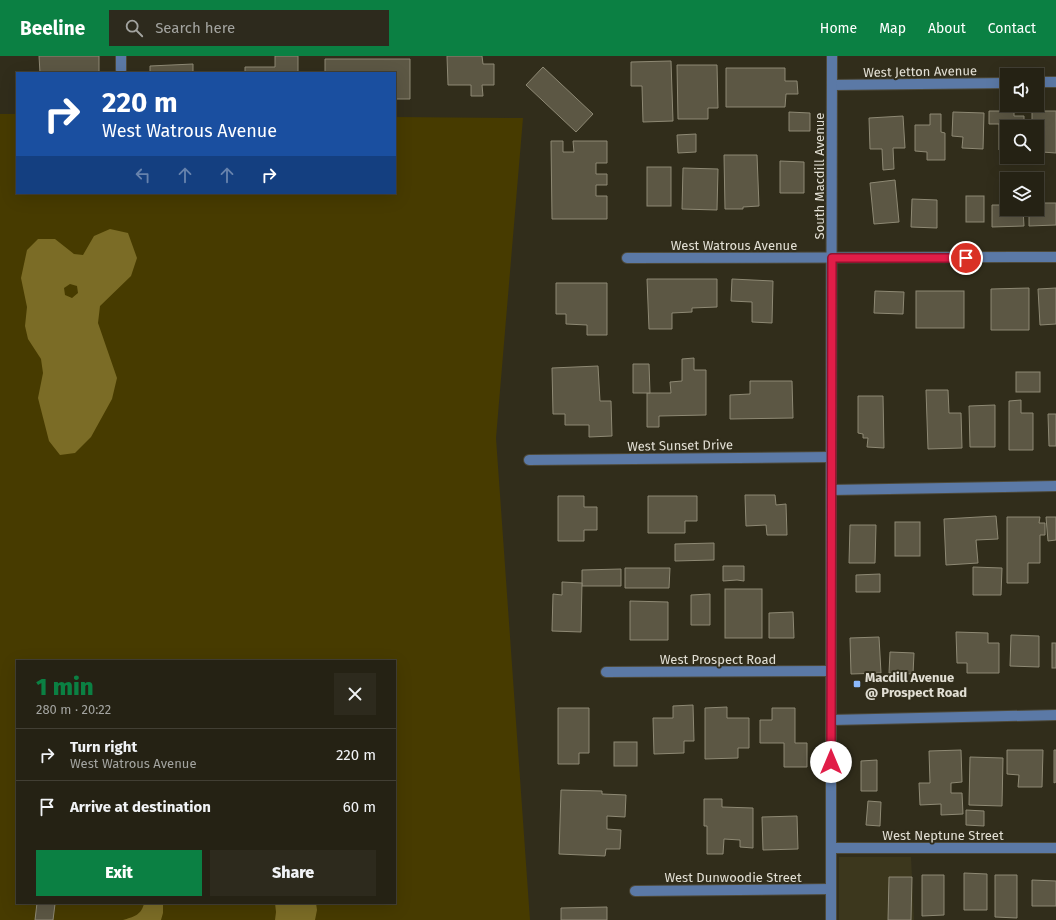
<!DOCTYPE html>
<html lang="en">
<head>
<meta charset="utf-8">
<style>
	:root { --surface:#252214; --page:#2d2a1d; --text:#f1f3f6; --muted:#a3a4a0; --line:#423f34; --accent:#0b8043 }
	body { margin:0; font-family:"Fira Sans",sans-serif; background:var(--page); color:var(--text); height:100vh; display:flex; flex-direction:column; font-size:15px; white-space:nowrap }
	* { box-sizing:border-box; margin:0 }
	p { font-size:13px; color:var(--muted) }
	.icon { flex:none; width:22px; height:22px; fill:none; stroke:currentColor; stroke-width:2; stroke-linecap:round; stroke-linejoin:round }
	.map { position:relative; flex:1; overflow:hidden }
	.panel { position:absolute; left:16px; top:604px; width:380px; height:244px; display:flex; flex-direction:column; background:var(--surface); border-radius:0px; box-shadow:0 4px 16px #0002,0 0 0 1px var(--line) }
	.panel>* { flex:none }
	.top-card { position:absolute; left:16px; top:16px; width:380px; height:122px; border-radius:0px; box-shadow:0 4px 16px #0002,0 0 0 1px var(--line); background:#1a4fa0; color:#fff; overflow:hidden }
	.fabs { position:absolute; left:1000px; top:12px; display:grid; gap:8px }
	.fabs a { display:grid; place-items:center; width:44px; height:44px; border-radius:0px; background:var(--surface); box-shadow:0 4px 16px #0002,0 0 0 1px var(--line); font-size:20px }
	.pin { position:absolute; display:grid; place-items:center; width:34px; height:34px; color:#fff; margin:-17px; border:2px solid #fff; border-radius:50%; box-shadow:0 1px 4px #0007 }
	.me { position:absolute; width:44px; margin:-22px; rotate:0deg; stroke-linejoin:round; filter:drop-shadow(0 0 3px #0008) }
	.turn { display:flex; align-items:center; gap:14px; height:84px; padding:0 20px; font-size:18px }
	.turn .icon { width:52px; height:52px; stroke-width:2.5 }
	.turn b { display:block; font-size:28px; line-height:34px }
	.lanes { display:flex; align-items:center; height:38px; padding:0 20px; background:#0003; justify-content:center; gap:20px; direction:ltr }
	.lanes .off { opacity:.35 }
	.round { display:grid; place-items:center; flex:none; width:42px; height:42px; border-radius:0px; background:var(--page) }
	.head { display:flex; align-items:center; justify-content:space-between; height:68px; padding:0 20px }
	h1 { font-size:24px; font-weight:800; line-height:30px; color:var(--accent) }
	.cta { display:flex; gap:8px; margin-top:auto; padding:8px 20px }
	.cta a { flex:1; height:46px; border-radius:0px; background:var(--accent); color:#fff; font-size:16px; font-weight:800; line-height:46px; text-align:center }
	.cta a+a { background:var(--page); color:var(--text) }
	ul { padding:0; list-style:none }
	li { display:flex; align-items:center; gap:12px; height:52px; padding:0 20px; border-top:1px solid var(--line) }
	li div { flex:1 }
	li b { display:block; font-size:15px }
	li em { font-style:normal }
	header { display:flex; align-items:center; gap:24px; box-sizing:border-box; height:56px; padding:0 20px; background:var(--accent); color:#fff }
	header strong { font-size:19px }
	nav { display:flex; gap:22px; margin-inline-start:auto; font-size:14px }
	.search { width:280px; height:36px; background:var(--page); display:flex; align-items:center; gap:10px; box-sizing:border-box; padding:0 14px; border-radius:0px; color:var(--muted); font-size:15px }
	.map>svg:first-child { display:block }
	.built { fill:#3c371d }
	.green { fill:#473b00; fill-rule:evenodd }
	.water { fill:#7b6c26; fill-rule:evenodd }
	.building { fill:#5c5744; stroke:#8e8974 }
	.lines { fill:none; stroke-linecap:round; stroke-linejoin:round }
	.minor-casing { stroke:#4d4939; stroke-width:12 }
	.minor { stroke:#5b79a6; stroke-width:10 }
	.route-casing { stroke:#92132f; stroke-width:10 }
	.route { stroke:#e11d48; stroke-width:7 }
	.poi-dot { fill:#8cb9fc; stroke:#312d1b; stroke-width:1.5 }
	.labels { text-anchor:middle; stroke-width:4; stroke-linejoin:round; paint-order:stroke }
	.street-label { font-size:13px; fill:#e2dfd4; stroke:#312d1b }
	.poi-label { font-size:13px; font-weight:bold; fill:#e2dfd4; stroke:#312d1b; text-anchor:start }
</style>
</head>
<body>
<header>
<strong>Beeline</strong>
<div class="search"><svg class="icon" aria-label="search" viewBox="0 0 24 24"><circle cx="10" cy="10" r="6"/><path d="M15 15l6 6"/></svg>Search here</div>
<nav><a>Home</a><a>Map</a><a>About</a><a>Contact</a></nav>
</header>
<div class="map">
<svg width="1056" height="864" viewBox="0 0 1056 864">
	<rect width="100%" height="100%" fill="#312d1b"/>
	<polygon class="built" points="839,801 911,801 914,864 839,864"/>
	<path class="green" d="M0,58H17V137H395V61L523,62L496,382L530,864H0ZM17,605H395V847H17Z"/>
	<g class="water">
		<path d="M110,173L128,177L137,202L131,220L100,250L98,267L117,322L112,343L91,381L75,397L60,399L49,385L38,342L43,317L41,303L28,283L25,270L27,251L21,222L27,194L38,183H55L74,198L83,199L94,180ZM70,228L77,230L78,237L72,242L65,239L64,232Z"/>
		<path d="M144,847H163V857L161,864H123C133,861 142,859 144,847Z"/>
		<polygon points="275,847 316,847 317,854 315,864 275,864 276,856"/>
	</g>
	<g class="building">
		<polygon points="39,0 99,0 99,17 40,17"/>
		<polygon points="275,0 298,0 298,17 245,17 245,11 275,11"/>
		<polygon points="447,0 482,0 483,8 494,8 494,29 482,29 483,40 471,40 471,29 448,29"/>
		<polygon points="325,3 410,3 410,43 395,43 395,17 325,17"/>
		<polygon points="671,5 673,65 643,66 642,30 631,30 631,6"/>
		<polygon points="193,8 193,17 150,17 150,10"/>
		<polygon points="677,9 717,9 718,52 708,52 708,63 678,63"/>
		<polygon points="543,11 593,58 576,76 526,29"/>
		<polygon points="726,12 785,12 785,25 797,25 798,38 786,38 785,51 726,51"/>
		<polygon points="989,55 1014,55 1014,60 1024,60 1024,71 1007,71 1007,94 999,94 999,68 989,68"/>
		<polygon points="1032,55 1056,55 1056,97 1042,96 1043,76 1037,76 1037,71 1032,71"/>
		<polygon points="789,56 810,57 810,75 789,75"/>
		<polygon points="953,56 984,57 983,93 962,92 963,81 952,80"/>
		<polygon points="930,58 941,58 941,76 945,77 945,104 927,104 927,96 915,95 915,69 930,69"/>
		<polygon points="903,60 905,92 893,92 894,113 883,114 882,93 870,93 869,62"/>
		<polygon points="696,78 696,96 678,97 677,79"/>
		<polygon points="551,85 563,85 563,96 574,96 573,85 607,85 607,107 596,107 596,118 607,118 607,129 596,129 596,140 607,140 607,163 552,163"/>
		<polygon points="724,99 757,99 759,150 743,151 743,153 725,153"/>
		<polygon points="780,105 804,106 804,137 780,137"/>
		<rect x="647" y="111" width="24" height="39"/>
		<polygon points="683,112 718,113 717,154 682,153"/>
		<polygon points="895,124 899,166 874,168 870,127"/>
		<rect x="966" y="140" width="18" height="26"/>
		<polygon points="912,143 937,144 937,172 911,171"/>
		<polygon points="1037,147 1056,147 1056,169 1029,170 1029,153 1037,153"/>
		<polygon points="992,149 1007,149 1007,153 1023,153 1024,170 992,171"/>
		<polygon points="647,223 717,223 717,251 692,252 692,256 672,257 672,273 649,273"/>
		<polygon points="732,223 773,225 772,267 752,266 752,246 731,245"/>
		<polygon points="556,227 607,227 607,279 587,279 587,269 566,268 566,258 556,258"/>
		<polygon points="1029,232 1029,274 991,274 991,233"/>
		<polygon points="1056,232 1056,268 1040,269 1038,233"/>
		<polygon points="875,235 904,236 903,258 874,257"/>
		<rect x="916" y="235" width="48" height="37"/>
		<polygon points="694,302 694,314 706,314 706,359 659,360 659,371 647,371 647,337 671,337 670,326 682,325 682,303"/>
		<polygon points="633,308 649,308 650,337 633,337"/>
		<polygon points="598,310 600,345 611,345 612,380 589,381 589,369 565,369 565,358 553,358 552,312"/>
		<rect x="1016" y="316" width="24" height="20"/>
		<polygon points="750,325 792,325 793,362 730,363 730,339 750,338"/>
		<polygon points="926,334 948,334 949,357 961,357 962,392 928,393"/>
		<polygon points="858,340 883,340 884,392 867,391 868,382 863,382 863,378 858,377"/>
		<polygon points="1021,344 1021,357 1033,357 1033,394 1009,394 1009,345"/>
		<polygon points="995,349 995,391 970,391 969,350"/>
		<polygon points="1048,358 1056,358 1056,390 1049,390"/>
		<polygon points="745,439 775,439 776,449 786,448 787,479 767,479 766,469 746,470"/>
		<polygon points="558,440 584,440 584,451 597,451 597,474 584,474 584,485 558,485"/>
		<polygon points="648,440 697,440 697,465 685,465 685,477 648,477"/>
		<polygon points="996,460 998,483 976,484 978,507 946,509 944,463"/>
		<polygon points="1007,461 1040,461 1039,467 1045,467 1045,479 1040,479 1040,507 1028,507 1028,527 1007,527"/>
		<polygon points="1046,461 1056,461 1056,484 1048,485"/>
		<rect x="895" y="466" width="25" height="34"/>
		<polygon points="850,469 876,469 875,507 849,507"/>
		<polygon points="714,487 714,504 675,505 675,488"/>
		<polygon points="723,510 744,510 744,525 737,524 723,525"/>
		<polygon points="973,511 1002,512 1001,539 973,539"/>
		<polygon points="625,512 670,512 669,532 625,532"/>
		<polygon points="621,513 621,530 582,530 582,514"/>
		<polygon points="880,518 880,536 856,536 856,519"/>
		<polygon points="562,526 582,527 581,576 552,575 553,538 562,539"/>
		<rect x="725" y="533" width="37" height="49"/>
		<polygon points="710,538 710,569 691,569 691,539"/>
		<polygon points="630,545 668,546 668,584 630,584"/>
		<polygon points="793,556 794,582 769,582 769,557"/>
		<polygon points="956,576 988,577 988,587 999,587 999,617 967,617 967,607 957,607"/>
		<polygon points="1011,579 1039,580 1039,611 1010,610"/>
		<polygon points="879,581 881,617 851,618 850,582"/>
		<rect x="1052" y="587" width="4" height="25"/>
		<polygon points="890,596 914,597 913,618 889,617"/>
		<polygon points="693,649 694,685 684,685 684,697 654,698 653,662 673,662 673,650"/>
		<polygon points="727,651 727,662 749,662 749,692 738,692 738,702 705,703 705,652"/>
		<polygon points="558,652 589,652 589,697 579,697 579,708 558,708"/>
		<polygon points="772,652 795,652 795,687 807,687 807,711 784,711 784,687 760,687 760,664 772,664"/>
		<rect x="614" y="686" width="23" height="24"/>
		<polygon points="961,694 962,726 951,727 951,737 962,737 963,758 941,759 941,748 920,749 919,727 930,727 929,695"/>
		<polygon points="1007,694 1043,694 1042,731 1018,731 1019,719 1007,718"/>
		<polygon points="1054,694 1056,694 1056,726 1054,727"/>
		<polygon points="970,701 1003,702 1002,750 969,749"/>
		<polygon points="877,704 877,735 861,735 861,705"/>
		<polygon points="561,734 602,735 602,738 626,739 625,761 607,760 607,773 621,774 620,793 606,793 605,800 559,798"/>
		<polygon points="704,743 722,743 722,751 753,752 753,792 740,791 740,784 724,783 723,798 707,798 707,770 704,770"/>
		<polygon points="868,745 881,746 880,770 866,769"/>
		<polygon points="966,754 984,755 984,770 966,769"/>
		<polygon points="797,760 798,793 763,794 762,761"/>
		<polygon points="964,817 987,818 987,854 964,854"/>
		<polygon points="922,819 944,819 944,859 922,860"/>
		<polygon points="995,819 1017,819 1017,862 995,861"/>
		<polygon points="889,821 912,821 911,864 888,864"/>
		<polygon points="1032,824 1056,825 1056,850 1032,850"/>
		<polygon points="37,847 55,848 53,864 35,864"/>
		<polygon points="607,851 607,864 561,864 561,852"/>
	</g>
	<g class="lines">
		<g class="minor-casing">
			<g id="minor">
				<polyline points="121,0 121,14"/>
				<polyline points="1037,26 1056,26"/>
				<polyline points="833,29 1007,27"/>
				<polyline points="627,202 1056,201"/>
				<polyline points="529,404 831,401"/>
				<polyline points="831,434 1056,430"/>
				<polyline points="606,616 831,615"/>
				<polyline points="831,664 1056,659"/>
				<polyline points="831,792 1056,792"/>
				<polyline points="635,835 831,833"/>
				<polyline points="831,864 831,434 832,0"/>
			</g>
		</g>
		<use href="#minor" class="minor"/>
	</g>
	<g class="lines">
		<g class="route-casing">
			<polyline id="route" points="831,706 832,202 966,202"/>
		</g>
		<use href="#route" class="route"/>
	</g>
	<rect class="poi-dot" x="853" y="624" width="8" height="8" rx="2"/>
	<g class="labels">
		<g class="street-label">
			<text transform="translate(920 15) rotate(-1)" y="5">West Jetton Avenue</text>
			<text transform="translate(819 120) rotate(-90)" y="5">South Macdill Avenue</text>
			<text x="734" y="194">West Watrous Avenue</text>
			<text transform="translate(680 389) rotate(-1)" y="5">West Sunset Drive</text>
			<text x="718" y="608">West Prospect Road</text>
			<text x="943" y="784">West Neptune Street</text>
			<text x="733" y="826">West Dunwoodie Street</text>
		</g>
		<g class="poi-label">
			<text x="865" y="626">Macdill Avenue<tspan x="865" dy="15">@ Prospect Road</tspan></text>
		</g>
	</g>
</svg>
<div class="fabs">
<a><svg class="icon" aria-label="sound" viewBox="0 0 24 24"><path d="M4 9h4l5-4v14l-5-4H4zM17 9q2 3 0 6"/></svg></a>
<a><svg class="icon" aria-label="search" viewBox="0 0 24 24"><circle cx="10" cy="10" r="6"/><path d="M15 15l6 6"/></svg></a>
<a><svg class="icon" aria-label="layers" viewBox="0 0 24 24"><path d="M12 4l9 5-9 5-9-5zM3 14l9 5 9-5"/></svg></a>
</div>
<div class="pin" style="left:966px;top:202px;background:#d93025"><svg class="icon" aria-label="arrive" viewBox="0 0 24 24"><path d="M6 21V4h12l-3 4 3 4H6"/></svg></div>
<svg class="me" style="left:831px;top:706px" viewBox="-20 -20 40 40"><circle r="19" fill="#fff"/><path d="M0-13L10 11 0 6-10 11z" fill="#e11d48"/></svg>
<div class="top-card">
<div class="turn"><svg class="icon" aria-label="right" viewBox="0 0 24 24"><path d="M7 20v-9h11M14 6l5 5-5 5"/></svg><div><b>220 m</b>West Watrous Avenue</div></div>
<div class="lanes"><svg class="icon off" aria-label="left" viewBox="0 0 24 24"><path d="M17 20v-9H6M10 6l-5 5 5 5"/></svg><svg class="icon off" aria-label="ahead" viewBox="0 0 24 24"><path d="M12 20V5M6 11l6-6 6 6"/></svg><svg class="icon off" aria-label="ahead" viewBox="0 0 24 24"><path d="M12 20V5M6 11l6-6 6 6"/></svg><svg class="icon" aria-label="right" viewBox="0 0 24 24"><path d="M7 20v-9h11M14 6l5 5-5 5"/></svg></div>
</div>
<section class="panel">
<div class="head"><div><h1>1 min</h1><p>280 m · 20:22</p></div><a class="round"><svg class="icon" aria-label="close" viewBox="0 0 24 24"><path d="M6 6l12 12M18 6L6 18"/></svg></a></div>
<ul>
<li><svg class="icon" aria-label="right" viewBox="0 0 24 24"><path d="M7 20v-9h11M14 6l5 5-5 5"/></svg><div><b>Turn right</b><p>West Watrous Avenue</p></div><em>220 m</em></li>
<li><svg class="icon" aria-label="arrive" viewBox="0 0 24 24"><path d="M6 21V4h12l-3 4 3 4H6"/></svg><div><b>Arrive at destination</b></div><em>60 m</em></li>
</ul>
<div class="cta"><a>Exit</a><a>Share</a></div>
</section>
</div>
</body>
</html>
